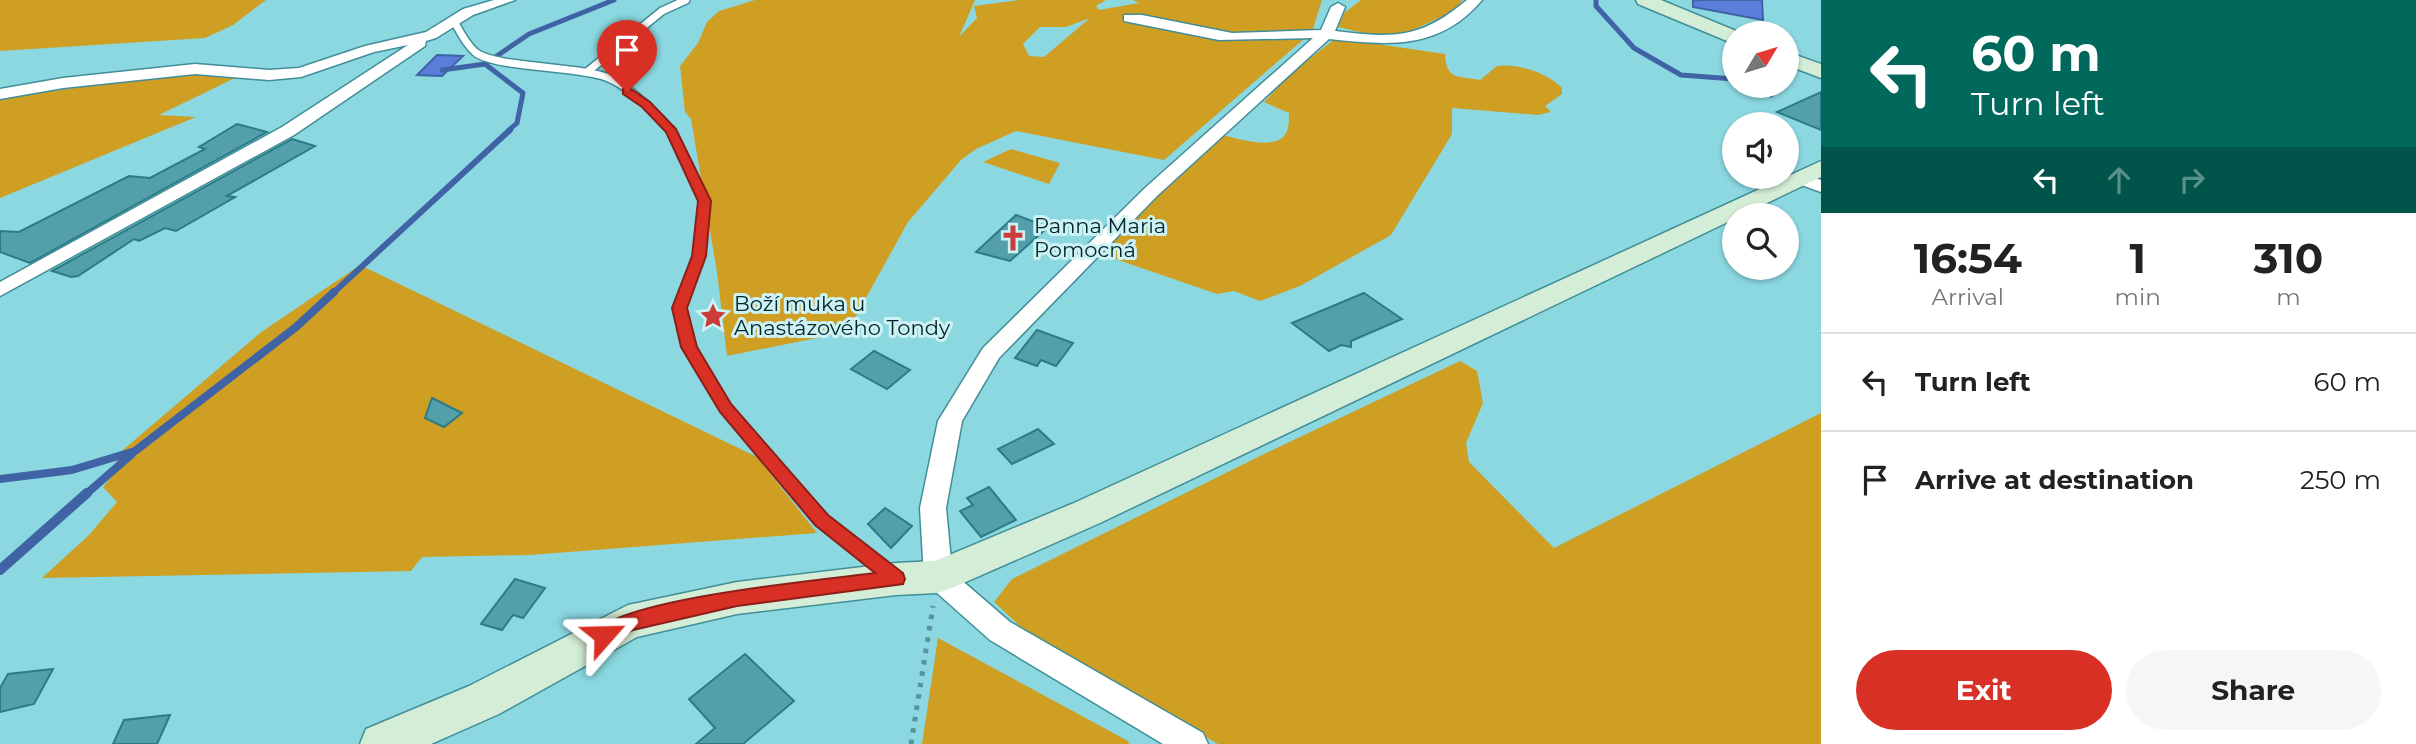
<!DOCTYPE html>
<html lang="en">
<head>
<meta charset="utf-8">
<style>
	:root { --surface:#fff; --page:#f6f6f6; --text:#222; --muted:#767676; --line:#e0e0e0; --accent:#d93025 }
	body { margin:0; font-family:Montserrat,sans-serif; background:var(--page); color:var(--text); height:100vh; display:flex; flex-direction:column; font-size:26px; white-space:nowrap }
	* { box-sizing:border-box; margin:0 }
	p { font-size:23px; color:var(--muted) }
	.icon { flex:none; width:38px; height:38px; fill:none; stroke:currentColor; stroke-width:2; stroke-linecap:round; stroke-linejoin:round }
	.map { position:relative; flex:1; overflow:hidden }
	.panel { display:flex; flex-direction:column; background:var(--surface); width:595px }
	.panel>* { flex:none }
	.top-card { background:#00695c; color:#fff; overflow:hidden }
	.needle { width:46px; rotate:52deg }
	.fabs { position:absolute; left:1722px; top:21px; display:grid; gap:14px }
	.fabs a { display:grid; place-items:center; width:77px; height:77px; border-radius:50%; background:var(--surface); box-shadow:0 2px 5px #0004; font-size:35px }
	.pin { position:absolute; display:grid; place-items:center; width:60px; height:60px; color:#fff; margin:-72px -30px; border-radius:50% 50% 50% 0; rotate:-45deg; box-shadow:0 0 7px #0007 }
	.pin .icon { rotate:45deg }
	.me { position:absolute; width:77px; margin:-38px; rotate:65deg; stroke-linejoin:round; filter:drop-shadow(0 0 5px #0008) }
	.turn { display:flex; align-items:center; gap:24px; height:147px; padding:0 35px; font-size:32px }
	.turn .icon { width:91px; height:91px; stroke-width:2.5 }
	.turn b { display:block; font-size:49px; line-height:60px }
	.lanes { display:flex; align-items:center; height:66px; padding:0 35px; background:#0003; justify-content:center; gap:35px; direction:ltr }
	.lanes .off { opacity:.35 }
	.eta { display:flex; justify-content:space-evenly; align-items:center; height:119px; text-align:center }
	.eta b { font-size:42px; font-weight:700; line-height:49px }
	.cta { display:flex; gap:14px; margin-top:auto; padding:14px 35px }
	.cta a { flex:1; height:80px; border-radius:42px; background:var(--accent); color:#fff; font-size:28px; font-weight:700; line-height:80px; text-align:center }
	.cta a+a { background:var(--page); color:var(--text) }
	ul { padding:0; list-style:none }
	li { display:flex; align-items:center; gap:21px; height:98px; padding:0 35px; border-top:2px solid var(--line) }
	li div { flex:1 }
	li b { display:block; font-size:26px }
	li em { font-style:normal }
	main { display:flex; flex:1; min-height:0 }
	.map>svg:first-child { display:block }
	.green { fill:#ce9f23; fill-rule:evenodd }
	.water { fill:#5a7eda; stroke:#4063a5; stroke-width:2 }
	.lines { fill:none; stroke-linecap:round; stroke-linejoin:round }
	.stream-far3 { stroke:#4063a5; stroke-width:5 }
	.stream-far2 { stroke:#4063a5; stroke-width:6 }
	.stream-far1 { stroke:#4063a5; stroke-width:8 }
	.stream { stroke:#4063a5; stroke-width:10 }
	.building { fill:#54a0aa; stroke:#2c7c85; stroke-width:2 }
	.lane-far3-casing { stroke:#418e98; stroke-width:10 }
	.lane-far2-casing { stroke:#418e98; stroke-width:11 }
	.lane-far1-casing { stroke:#418e98; stroke-width:14 }
	.lane-casing { stroke:#418e98; stroke-width:17 }
	.street-casing { stroke:#418e98; stroke-width:3 }
	.secondary-casing { stroke:#418e98; stroke-width:3 }
	.path-far1 { stroke:#56939a; stroke-width:2.5; stroke-dasharray:2.5 3.5; stroke-linecap:butt }
	.path { stroke:#56939a; stroke-width:5; stroke-dasharray:4.5 7; stroke-linecap:butt }
	.lane-far3 { stroke:#fff; stroke-width:7 }
	.lane-far2 { stroke:#fff; stroke-width:9 }
	.lane-far1 { stroke:#fff; stroke-width:10 }
	.lane { stroke:#fff; stroke-width:13 }
	.street { fill:#fff; fill-rule:evenodd }
	.secondary { fill:#d4edd6; fill-rule:evenodd }
	.route { fill:#d93025; stroke:#8d1f18; stroke-width:2 }
	.labels { text-anchor:middle; stroke-width:6; stroke-linejoin:round; paint-order:stroke }
	.poi-label { font-size:21px; fill:#032528; stroke:#cdf2f6; text-anchor:start }
</style>
</head>
<body>
<main>
<div class="map">
<svg width="1821" height="744" viewBox="0 0 1821 744">
	<rect width="100%" height="100%" fill="#8bd8e1"/>
	<g class="green">
		<polygon points="0,0 266,0 233,25 205,38 0,51"/>
		<path d="M755,0H975L959,37L977,18L974,6L1019,0H1106L1096,6L1099,10L1139,3L1133,0H1322L1312,32L1164,160L1016,131L976,149L961,160L908,222L847,332L727,356L717,272L691,119L685,112L680,66L698,43L707,22L719,11ZM1090,18L1044,57L1029,56L1023,44L1040,27H1066Z"/>
		<polygon points="1361,0 1462,0 1456,10 1400,36 1386,38 1338,27 1344,13"/>
		<path d="M1336,38L1445,54C1446,80 1458,76 1480,80L1497,66C1518,63 1548,73 1562,88V94L1545,106L1551,112L1538,115L1452,108V134L1391,235L1300,286L1260,301L1234,291L1217,294L1095,252L1223,135C1239,139 1279,152 1287,131C1289,126 1289,118 1289,113L1264,102L1294,71Z"/>
		<polygon points="194,72 239,76 159,115 196,117 0,198 0,98"/>
		<polygon points="1011,149 1060,163 1049,184 983,162"/>
		<polygon points="360,265 757,457 817,533 530,555 422,557 411,571 42,578 89,535 117,502 103,487 115,473 117,455 260,333"/>
		<polygon points="1460,361 1477,371 1483,403 1466,443 1469,462 1554,548 1821,413 1821,744 1218,744 1022,628 994,602 1012,579 1260,456"/>
		<polygon points="938,638 1128,741 1129,744 922,744"/>
	</g>
	<g class="water">
		<polygon points="1693,0 1762,0 1763,20 1693,7"/>
		<polygon points="437,55 463,56 442,76 417,75"/>
	</g>
	<g class="lines">
		<g class="stream-far3">
			<polyline points="1596,0 1596,6 1634,48 1681,75 1734,79"/>
			<polyline points="442,70 485,64"/>
			<polyline points="1754,86 1771,95"/>
			<polyline points="508,131 517,123 523,93 485,64 529,34 614,0"/>
		</g>
		<polyline class="stream-far2" points="332,294 510,130"/>
		<g class="stream-far1">
			<polyline points="0,479 72,470 135,451 296,327 334,292"/>
			<polyline points="85,495 132,454"/>
		</g>
		<polyline class="stream" points="0,570 87,493"/>
	</g>
	<g class="building">
		<polygon points="1821,92 1821,130 1777,112"/>
		<polygon points="237,124 267,132 30,263 0,252 0,231 19,232 129,176 150,178 205,149 199,147"/>
		<polygon points="292,139 315,146 227,196 235,197 176,231 165,228 139,241 134,239 78,276 71,277 52,271"/>
		<polygon points="1016,215 1048,227 1010,261 976,252"/>
		<polygon points="1364,293 1402,319 1351,341 1351,347 1341,345 1329,351 1292,323"/>
		<polygon points="1037,330 1073,343 1056,366 1041,360 1037,366 1015,358"/>
		<polygon points="874,351 910,370 887,389 851,369"/>
		<polygon points="432,398 462,413 444,427 425,418"/>
		<polygon points="1038,429 1054,444 1012,464 998,449"/>
		<polygon points="989,487 1016,520 981,537 960,511 973,505 967,498"/>
		<polygon points="885,508 912,526 891,548 868,524"/>
		<polygon points="515,579 545,588 523,618 513,615 502,630 481,624"/>
		<polygon points="745,654 794,701 743,744 696,744 715,728 689,699"/>
		<polygon points="53,669 34,704 0,712 0,688 8,674"/>
		<polygon points="170,715 157,744 113,744 124,720"/>
	</g>
	<g class="lines">
		<g class="lane-far3-casing">
			<g id="lane-far3">
				<path d="M454,21C460,32 465,43 475,52C494,68 577,66 606,77C629,85 656,114 672,131"/>
				<polyline points="587,72 662,11 686,0"/>
			</g>
		</g>
		<g class="lane-far2-casing">
			<polyline id="lane-far2" points="671,130 704,201 699,256 685,294"/>
		</g>
		<g class="lane-far1-casing">
			<polyline id="lane-far1" points="685,292 679,308 689,347 726,408 800,495"/>
		</g>
		<g class="lane-casing">
			<polyline id="lane" points="798,493 821,520 888,573"/>
		</g>
		<g class="street-casing">
			<g id="street">
				<polygon points="494,0 515,0 473,15 436,38 426,41 425,46 294,135 0,296 0,282 282,127 408,45 374,52 301,77 269,80 195,74 63,88 0,99 0,89 63,78 195,64 269,70 299,68 365,46 426,32 463,9"/>
				<path d="M1467,0H1482C1439,51 1388,45 1329,39L1157,196L999,358L962,421L946,508L952,572L1010,622L1203,733L1208,744H1163L990,640L928,585L924,577L920,508L938,421L983,348L1145,188L1313,38L1219,40L1124,21V15H1142L1232,33L1321,30L1331,7L1338,3L1345,7L1335,31C1393,38 1419,40 1467,0Z"/>
				<polygon points="1802,174 1821,180 1821,192 1796,183 1793,179"/>
			</g>
		</g>
		<g class="secondary-casing">
			<g id="secondary">
				<polygon points="1636,0 1661,0 1741,33 1734,33 1734,43 1727,41 1638,4"/>
				<polygon points="1787,52 1821,64 1821,78 1787,65"/>
				<polygon points="1821,161 1821,177 1742,215 1734,215 1734,219 1100,523 952,588 938,593 896,595 737,614 637,637 499,714 431,744 360,744 366,729 469,686 628,605 737,582 896,563 935,561 1074,503"/>
			</g>
		</g>
		<polyline class="path-far1" points="1751,24 1776,33"/>
		<polyline class="path" points="911,744 933,606"/>
		<use href="#lane-far3" class="lane-far3"/>
		<use href="#lane-far2" class="lane-far2"/>
		<use href="#lane-far1" class="lane-far1"/>
		<use href="#lane" class="lane"/>
		<use href="#street" class="street"/>
		<use href="#secondary" class="secondary"/>
	</g>
	<path class="route" d="M623,89H631L650,102L676,129L711,201L706,256L687,308L697,347L731,404L828,515L903,573L905,579L903,584L737,606L633,630L604,644L597,641L594,635C611,599 830,579 875,573L815,525L720,412L681,347L672,308L692,256L698,201L666,132L642,107L623,94Z"/>
	<defs>
		<g id="church-bare" transform="scale(2.1)"><path d="M-1.2-6h2.4v3.5h3.3v2.4h-3.3V6h-2.4V-.1h-3.3v-2.4h3.3Z" fill="#cc3d3a" stroke="#cdf2f6" stroke-width="2.5" paint-order="stroke"/></g>
		<g id="sight-bare" transform="scale(2.1)"><path d="M0-6L1.8-2.2L6-1.7L2.9 1.2L3.7 5.4L0 3.3L-3.7 5.4L-2.9 1.2L-6-1.7L-1.8-2.2Z" fill="#cc3d3a" stroke="#cdf2f6" stroke-width="2.5" paint-order="stroke"/></g>
	</defs>
	<g fill-rule="evenodd">
		<use href="#church-bare" x="1013" y="238"/>
		<use href="#sight-bare" x="713" y="316"/>
	</g>
	<g class="labels">
		<g class="poi-label">
			<text x="1034" y="233">Panna Maria<tspan x="1034" dy="24">Pomocná</tspan></text>
			<text x="734" y="311">Boží muka u<tspan x="734" dy="24">Anastázového Tondy</tspan></text>
		</g>
	</g>
</svg>
<div class="fabs">
<a><svg class="needle" viewBox="-14 -14 28 28"><path d="M0-13l5 13h-10z" fill="#e53935"/><path d="M0 13l5-13h-10z" fill="#767676"/></svg></a>
<a><svg class="icon" aria-label="sound" viewBox="0 0 24 24"><path d="M4 9h4l5-4v14l-5-4H4zM17 9q2 3 0 6"/></svg></a>
<a><svg class="icon" aria-label="search" viewBox="0 0 24 24"><circle cx="10" cy="10" r="6"/><path d="M15 15l6 6"/></svg></a>
</div>
<div class="pin" style="left:627px;top:92px;background:#d93025"><svg class="icon" aria-label="arrive" viewBox="0 0 24 24"><path d="M6 21V4h12l-3 4 3 4H6"/></svg></div>
<svg class="me" style="left:604px;top:635px" viewBox="-20 -20 40 40"><path d="M0-17L14 15 0 8-14 15z" fill="#d93025" stroke="#fff" stroke-width="4"/></svg>
</div>
<section class="panel">
<div class="top-card">
<div class="turn"><svg class="icon" aria-label="left" viewBox="0 0 24 24"><path d="M17 20v-9H6M10 6l-5 5 5 5"/></svg><div><b>60 m</b>Turn left</div></div>
<div class="lanes"><svg class="icon" aria-label="left" viewBox="0 0 24 24"><path d="M17 20v-9H6M10 6l-5 5 5 5"/></svg><svg class="icon off" aria-label="ahead" viewBox="0 0 24 24"><path d="M12 20V5M6 11l6-6 6 6"/></svg><svg class="icon off" aria-label="right" viewBox="0 0 24 24"><path d="M7 20v-9h11M14 6l5 5-5 5"/></svg></div>
</div>
<div class="eta">
<div><b>16:54</b><p>Arrival</p></div>
<div><b>1</b><p>min</p></div>
<div><b>310</b><p>m</p></div>
</div>
<ul>
<li><svg class="icon" aria-label="left" viewBox="0 0 24 24"><path d="M17 20v-9H6M10 6l-5 5 5 5"/></svg><div><b>Turn left</b></div><em>60 m</em></li>
<li><svg class="icon" aria-label="arrive" viewBox="0 0 24 24"><path d="M6 21V4h12l-3 4 3 4H6"/></svg><div><b>Arrive at destination</b></div><em>250 m</em></li>
</ul>
<div class="cta"><a>Exit</a><a>Share</a></div>
</section>
</main>
</body>
</html>
